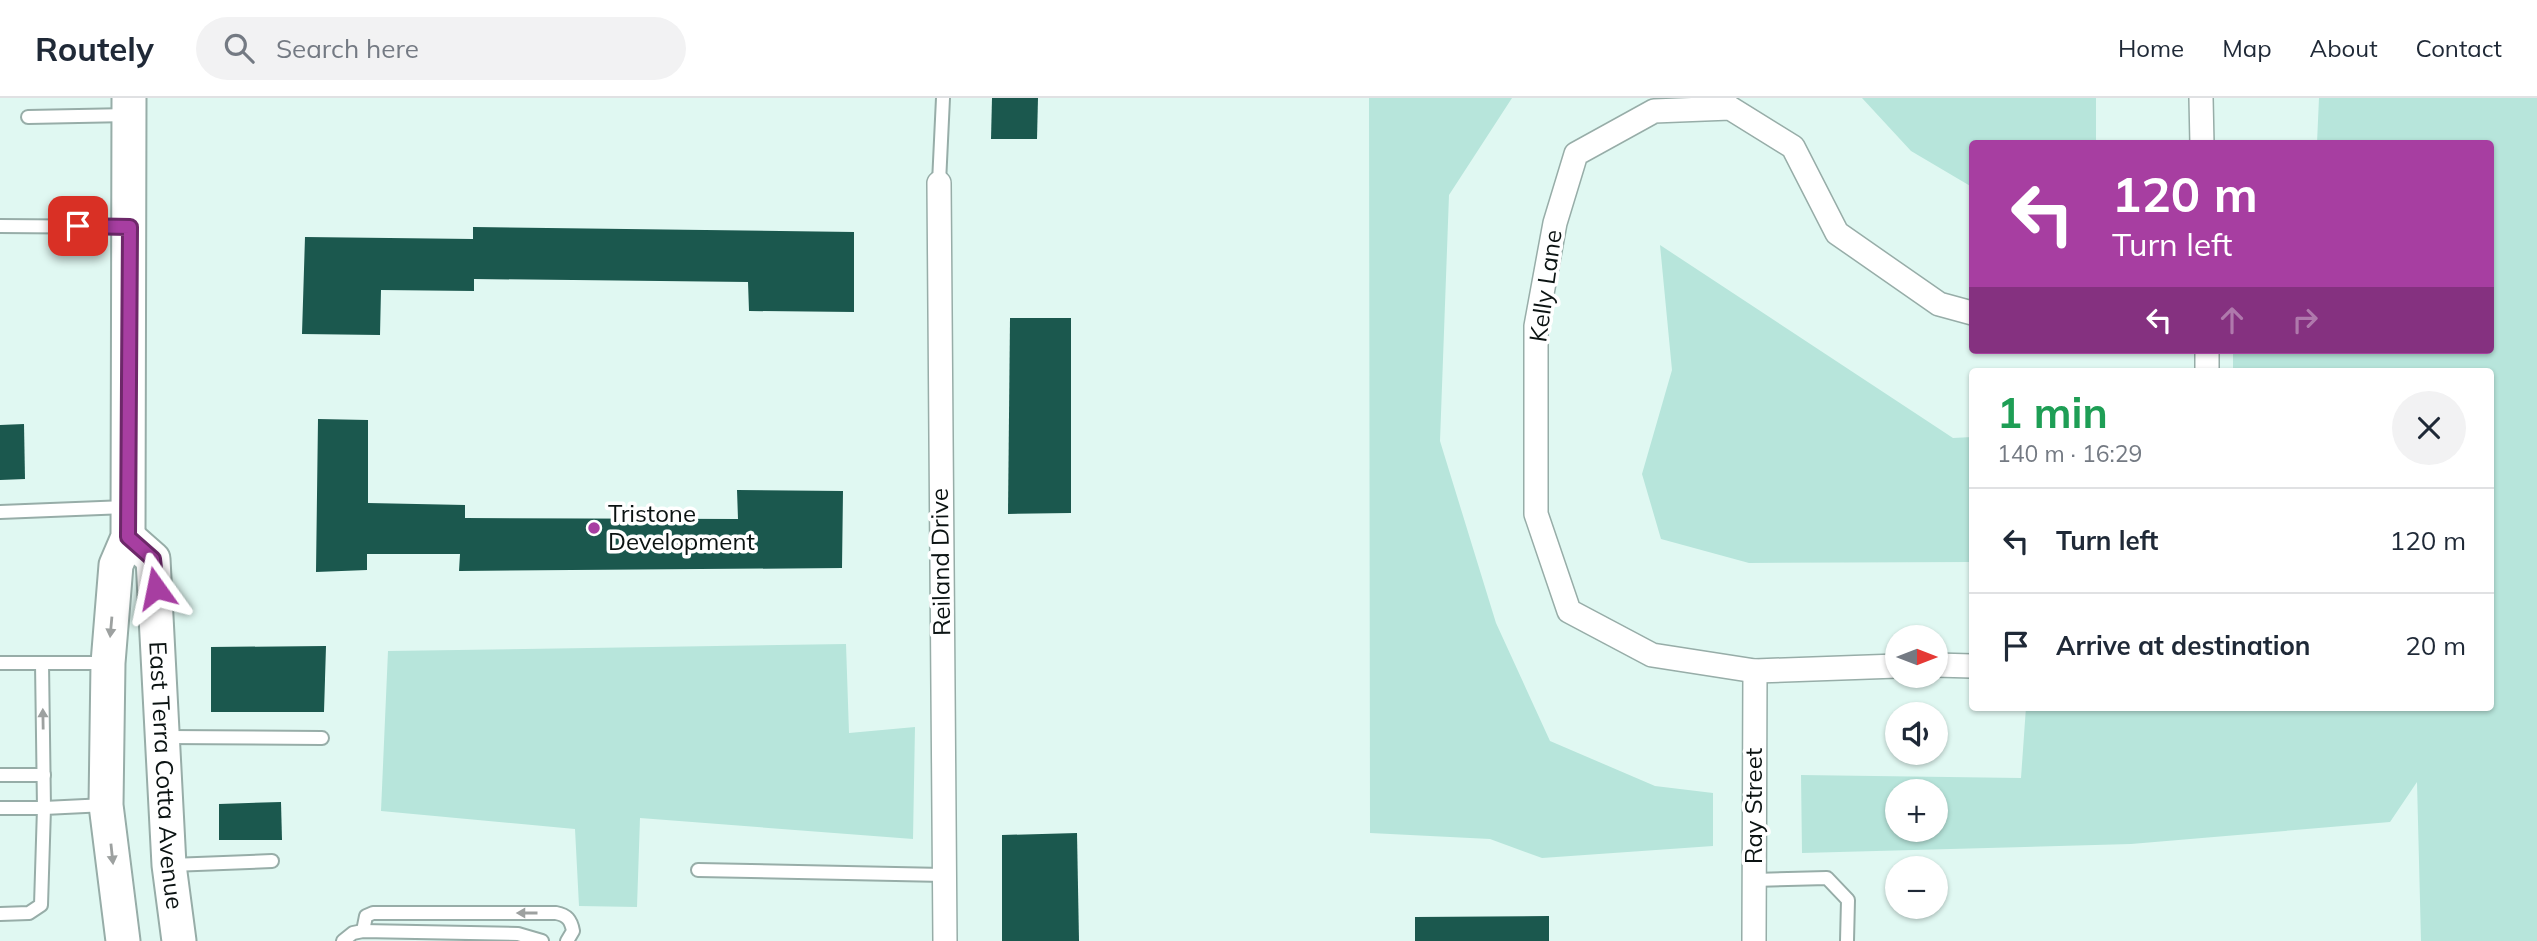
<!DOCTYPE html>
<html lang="en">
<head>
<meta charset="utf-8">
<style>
	:root { --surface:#fff; --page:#f2f2f3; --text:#1f2937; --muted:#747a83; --line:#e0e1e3 }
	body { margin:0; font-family:Mulish,sans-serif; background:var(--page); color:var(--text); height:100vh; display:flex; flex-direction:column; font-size:26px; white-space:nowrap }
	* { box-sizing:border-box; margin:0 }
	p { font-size:23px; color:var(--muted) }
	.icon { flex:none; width:38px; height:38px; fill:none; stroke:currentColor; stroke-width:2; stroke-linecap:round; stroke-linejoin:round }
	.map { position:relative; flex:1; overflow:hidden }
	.sheet { position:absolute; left:1969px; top:270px; width:525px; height:343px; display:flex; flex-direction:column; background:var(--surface); border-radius:7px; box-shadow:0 2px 5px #0004 }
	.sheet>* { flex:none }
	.guide { position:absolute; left:1969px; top:42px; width:525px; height:214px; border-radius:7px; box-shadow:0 2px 5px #0004; background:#a73ea1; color:#fff; overflow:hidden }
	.needle { width:46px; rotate:90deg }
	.controls { position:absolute; left:1885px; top:527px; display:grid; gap:14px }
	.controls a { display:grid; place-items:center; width:63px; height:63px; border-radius:50%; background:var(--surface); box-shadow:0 2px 5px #0004; font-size:35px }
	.pin { position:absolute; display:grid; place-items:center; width:60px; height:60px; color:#fff; margin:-30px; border-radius:14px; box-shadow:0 4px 10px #0006 }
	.me { position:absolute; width:77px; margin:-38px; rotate:348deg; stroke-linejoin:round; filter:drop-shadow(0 0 5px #0008) }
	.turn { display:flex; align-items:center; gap:24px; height:147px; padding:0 28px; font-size:32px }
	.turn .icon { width:91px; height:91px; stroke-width:2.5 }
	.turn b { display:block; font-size:49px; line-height:60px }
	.lanes { display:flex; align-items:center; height:66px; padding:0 28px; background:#0003; justify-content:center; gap:35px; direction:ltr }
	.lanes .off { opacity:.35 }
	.round { display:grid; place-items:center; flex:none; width:74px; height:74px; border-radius:37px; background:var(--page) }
	.headline { display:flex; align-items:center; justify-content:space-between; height:119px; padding:0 28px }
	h1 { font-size:42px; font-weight:700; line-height:52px; color:#1e9e55 }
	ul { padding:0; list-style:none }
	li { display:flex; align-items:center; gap:21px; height:105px; padding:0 28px; border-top:2px solid var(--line) }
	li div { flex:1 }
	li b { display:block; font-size:26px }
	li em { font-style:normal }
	header { display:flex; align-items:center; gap:42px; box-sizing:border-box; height:98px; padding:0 35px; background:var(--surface); border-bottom:2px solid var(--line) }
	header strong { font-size:33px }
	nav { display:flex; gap:38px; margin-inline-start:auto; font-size:24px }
	.search { width:490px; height:63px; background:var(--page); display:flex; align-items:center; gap:18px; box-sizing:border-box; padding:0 24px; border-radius:38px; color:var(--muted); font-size:26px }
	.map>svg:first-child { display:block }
	.green { fill:#b7e5db; fill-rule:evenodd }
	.building { fill:#1b584e }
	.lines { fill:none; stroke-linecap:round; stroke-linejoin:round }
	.lane-casing { stroke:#97ada8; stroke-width:16 }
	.street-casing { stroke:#97ada8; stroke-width:26 }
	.secondary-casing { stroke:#97ada8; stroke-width:37 }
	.lane { stroke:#fff; stroke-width:12 }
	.street { stroke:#fff; stroke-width:23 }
	.secondary { stroke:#fff; stroke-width:33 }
	.oneway { fill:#9da1a0 }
	.route-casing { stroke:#6d2869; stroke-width:18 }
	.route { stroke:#a73ea1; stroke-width:12 }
	.poi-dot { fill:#a73ea1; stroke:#fff; stroke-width:2.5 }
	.labels { text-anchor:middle; stroke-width:7; stroke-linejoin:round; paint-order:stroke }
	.street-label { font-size:24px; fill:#0b1312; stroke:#fff }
	.poi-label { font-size:24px; fill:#0b1312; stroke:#fff; text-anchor:start }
</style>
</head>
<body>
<header>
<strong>Routely</strong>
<div class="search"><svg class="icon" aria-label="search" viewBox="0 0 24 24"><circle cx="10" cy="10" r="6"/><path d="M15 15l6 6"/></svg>Search here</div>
<nav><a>Home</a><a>Map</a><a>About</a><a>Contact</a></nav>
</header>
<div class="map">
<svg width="2537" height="843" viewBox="0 0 2537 843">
	<rect width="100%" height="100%" fill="#e0f8f2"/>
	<g class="green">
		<polygon points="1369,0 1512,0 1449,97 1440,343 1496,525 1550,643 1655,688 1713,695 1713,748 1542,760 1490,741 1370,735"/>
		<polygon points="1862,0 2096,0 2096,45 1972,46 1972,89 1911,53"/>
		<path d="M2319,0H2537V843H2421L2417,684L2390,724L2131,746L1802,755L1801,677L2021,680L2026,609H2490V273H2233V252H2490V46L2317,45ZM1936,693V732H1897V693Z"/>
		<polygon points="1660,147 1953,340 1972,339 1972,464 1749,465 1661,441 1642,376 1672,272"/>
		<polygon points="846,546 849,635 915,629 913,741 640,720 637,809 579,808 575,731 381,713 388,553"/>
	</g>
	<g class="building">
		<polygon points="992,0 1038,0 1037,41 991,41"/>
		<polygon points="473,129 854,134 854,214 749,213 748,184 474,181 474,193 381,192 380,237 302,236 305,139 473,141"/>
		<polygon points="1010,220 1071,220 1071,415 1008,416"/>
		<polygon points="318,321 368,322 368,405 465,407 465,420 738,421 737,392 843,393 842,470 459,473 460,456 367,456 367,472 316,474"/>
		<polygon points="24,326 25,381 0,382 0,327"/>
		<polygon points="326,548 324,614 211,614 211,549"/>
		<polygon points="281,704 282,742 219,742 219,706"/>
		<polygon points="1077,735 1079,843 1002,843 1002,737"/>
		<polygon points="1549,818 1549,843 1415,843 1415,819"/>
	</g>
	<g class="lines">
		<g class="lane-casing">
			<g id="lane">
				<polyline points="28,19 129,17"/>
				<polyline points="939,85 943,0"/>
				<polyline points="0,128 126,129"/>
				<polyline points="0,414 126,409"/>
				<polyline points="0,565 107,565"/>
				<polyline points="165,639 322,640"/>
				<polyline points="0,677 44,677"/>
				<polyline points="0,710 44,710 42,565"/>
				<polyline points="171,767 272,763"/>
				<polyline points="698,772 944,777"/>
				<polyline points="1754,782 1827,780 1848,802 1847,843"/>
				<polyline points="0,816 29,815 41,807 44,710 106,707"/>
				<path d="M363,833L366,818L373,815H556C567,817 571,822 573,833L567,843"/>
				<polyline points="343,843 353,835 363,833 518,836 542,843"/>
			</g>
		</g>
		<g class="street-casing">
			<g id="street">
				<polyline points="2201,0 2202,46"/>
				<polyline points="939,85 945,843"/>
				<polyline points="2207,252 2207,273"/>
				<polyline points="1936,567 1972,568"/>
				<polyline points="1897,568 1755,573 1652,557 1569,513 1536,416 1536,228 1555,125 1576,56 1654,13 1730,10 1793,49 1837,135 1939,206 1972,215"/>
				<polyline points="1754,843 1755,573"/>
			</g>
		</g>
		<g class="secondary-casing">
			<g id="secondary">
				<path id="s1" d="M128,439L153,461L169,767L179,843"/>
				<polyline points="123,843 106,707 108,565 116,467 128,439 129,0"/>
			</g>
		</g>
		<use href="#lane" class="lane"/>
		<use href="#street" class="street"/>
		<use href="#secondary" class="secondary"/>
	</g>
	<defs><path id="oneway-solid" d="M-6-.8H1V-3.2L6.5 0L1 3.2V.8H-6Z" transform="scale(1.75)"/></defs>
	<g class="oneway">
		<use href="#oneway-solid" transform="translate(111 529) rotate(95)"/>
		<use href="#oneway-solid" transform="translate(43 621) rotate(-91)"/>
		<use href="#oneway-solid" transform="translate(112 756) rotate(84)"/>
		<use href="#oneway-solid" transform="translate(527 815) rotate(180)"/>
	</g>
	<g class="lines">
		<g class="route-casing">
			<polyline id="route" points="78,128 130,129 128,439 153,461 156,490"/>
		</g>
		<use href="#route" class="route"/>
	</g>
	<circle class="poi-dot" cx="594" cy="430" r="7"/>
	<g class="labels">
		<g class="street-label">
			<text transform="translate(1546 188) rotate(-82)" y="8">Kelly Lane</text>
			<text transform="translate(941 464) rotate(-91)" y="8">Reiland Drive</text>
			<text dy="8" stroke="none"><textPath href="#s1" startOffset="250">East Terra Cotta Avenue</textPath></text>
			<text transform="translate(1754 708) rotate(-90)" y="8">Ray Street</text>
		</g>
		<g class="poi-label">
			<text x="608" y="424">Tristone<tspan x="608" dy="28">Development</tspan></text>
		</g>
	</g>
</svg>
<div class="controls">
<a><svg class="needle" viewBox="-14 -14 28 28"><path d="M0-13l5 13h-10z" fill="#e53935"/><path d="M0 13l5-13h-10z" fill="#747a83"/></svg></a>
<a><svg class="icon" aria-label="sound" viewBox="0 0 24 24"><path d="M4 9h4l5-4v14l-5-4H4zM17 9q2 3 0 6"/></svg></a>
<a>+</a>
<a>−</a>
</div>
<div class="pin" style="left:78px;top:128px;background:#d93025"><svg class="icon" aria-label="arrive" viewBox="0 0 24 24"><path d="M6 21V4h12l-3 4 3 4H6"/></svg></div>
<svg class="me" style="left:156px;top:490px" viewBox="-20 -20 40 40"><path d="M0-17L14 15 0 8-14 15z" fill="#a73ea1" stroke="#fff" stroke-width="4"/></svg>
<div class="guide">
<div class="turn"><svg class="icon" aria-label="left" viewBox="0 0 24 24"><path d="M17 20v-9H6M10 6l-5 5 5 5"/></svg><div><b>120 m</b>Turn left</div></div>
<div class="lanes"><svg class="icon" aria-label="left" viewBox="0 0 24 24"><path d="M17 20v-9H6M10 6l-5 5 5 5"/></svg><svg class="icon off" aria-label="ahead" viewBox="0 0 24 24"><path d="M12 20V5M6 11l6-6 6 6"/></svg><svg class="icon off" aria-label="right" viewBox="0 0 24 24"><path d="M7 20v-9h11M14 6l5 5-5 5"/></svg></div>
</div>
<section class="sheet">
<div class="headline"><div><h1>1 min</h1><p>140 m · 16:29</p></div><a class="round"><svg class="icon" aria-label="close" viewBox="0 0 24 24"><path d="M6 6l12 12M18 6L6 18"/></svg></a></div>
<ul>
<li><svg class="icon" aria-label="left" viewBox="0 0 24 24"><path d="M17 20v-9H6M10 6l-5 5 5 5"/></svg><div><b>Turn left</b></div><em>120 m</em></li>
<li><svg class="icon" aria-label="arrive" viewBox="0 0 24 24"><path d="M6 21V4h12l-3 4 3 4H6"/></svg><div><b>Arrive at destination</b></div><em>20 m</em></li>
</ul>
</section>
</div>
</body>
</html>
